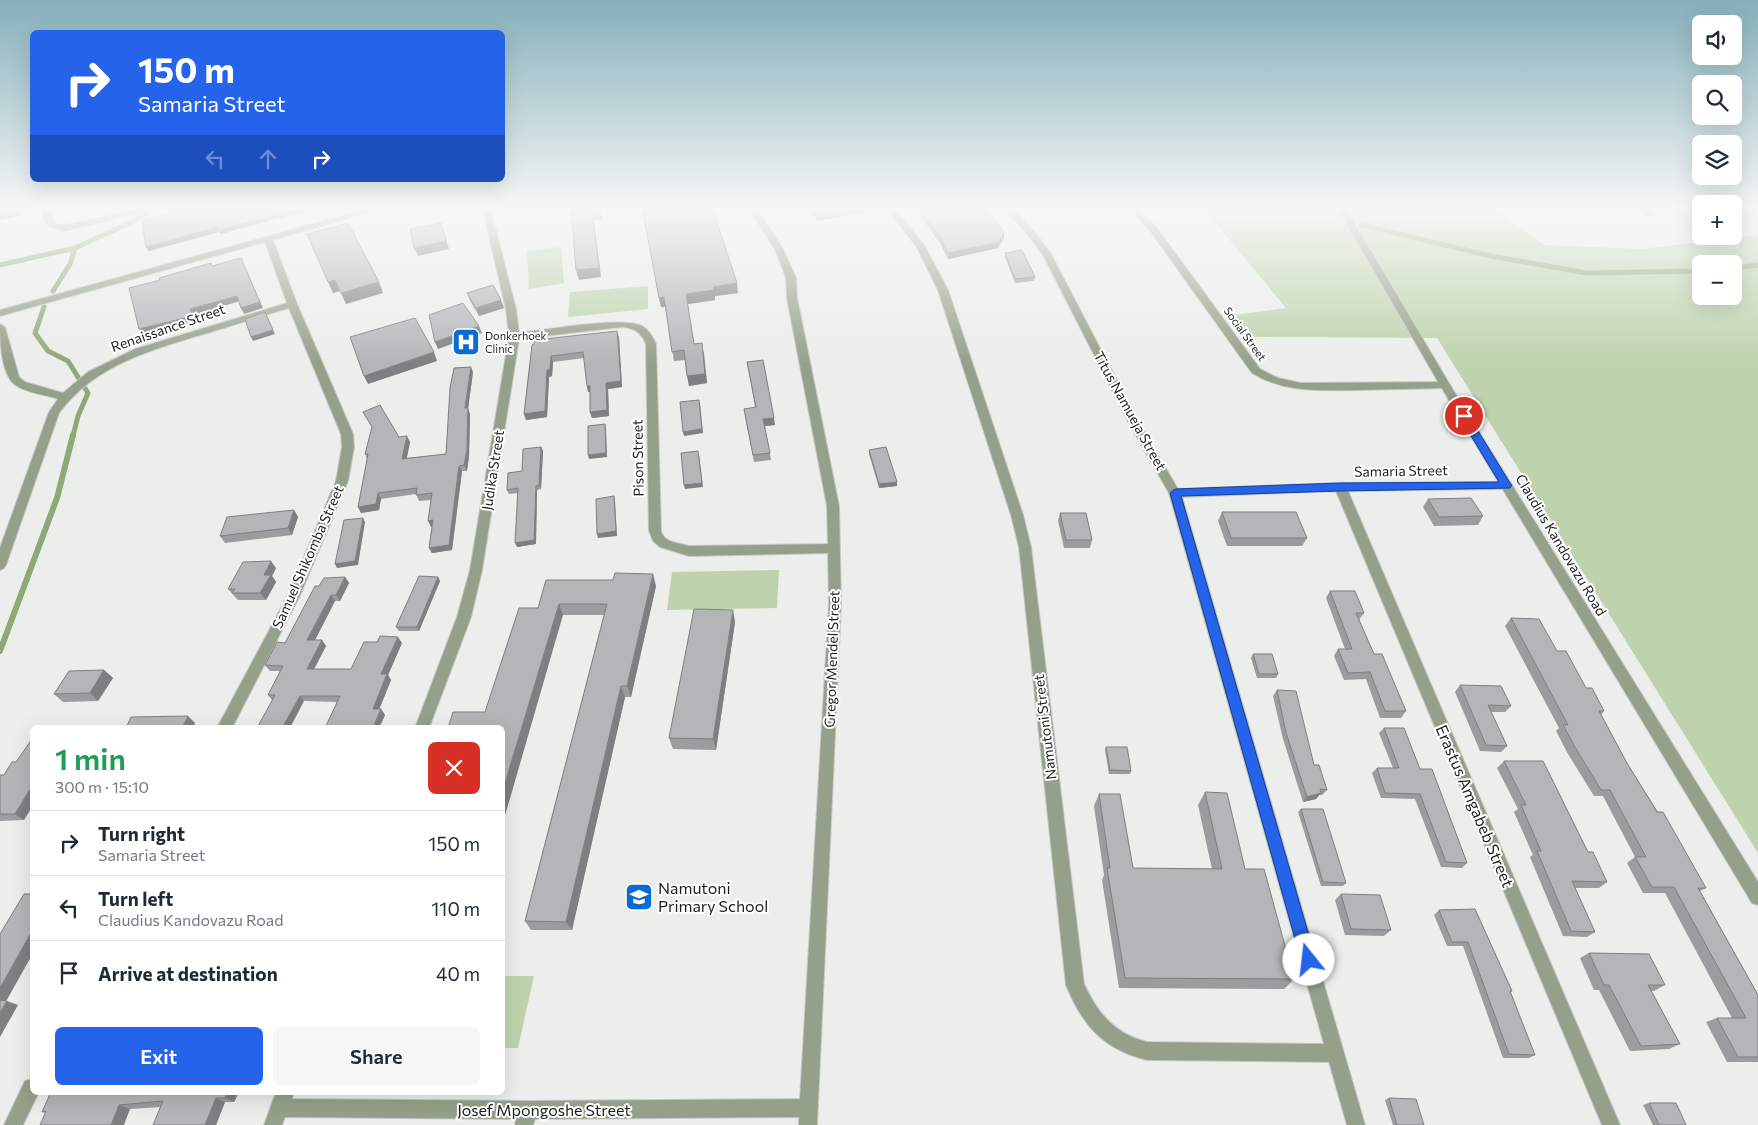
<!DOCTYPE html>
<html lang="en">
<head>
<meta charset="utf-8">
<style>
	:root { --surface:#fff; --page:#f6f6f7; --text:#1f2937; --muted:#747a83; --line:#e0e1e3; --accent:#2563eb }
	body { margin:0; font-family:Commissioner,sans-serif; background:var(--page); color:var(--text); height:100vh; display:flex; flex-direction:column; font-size:19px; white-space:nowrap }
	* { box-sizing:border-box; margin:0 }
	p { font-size:16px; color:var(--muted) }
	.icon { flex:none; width:28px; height:28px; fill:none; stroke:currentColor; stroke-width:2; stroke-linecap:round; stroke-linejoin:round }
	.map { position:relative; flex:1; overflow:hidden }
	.drawer { position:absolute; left:30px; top:725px; width:475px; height:370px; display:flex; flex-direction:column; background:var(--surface); border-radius:8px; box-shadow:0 5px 20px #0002 }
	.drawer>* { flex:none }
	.guide { position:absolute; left:30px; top:30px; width:475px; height:152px; border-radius:8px; box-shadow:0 5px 20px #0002; background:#2563eb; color:#fff; overflow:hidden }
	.buttons { position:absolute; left:1692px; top:15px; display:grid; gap:10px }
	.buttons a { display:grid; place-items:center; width:50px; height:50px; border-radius:8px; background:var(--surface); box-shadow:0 5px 20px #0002; font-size:25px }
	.pin { position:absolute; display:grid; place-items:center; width:42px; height:42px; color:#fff; margin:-21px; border:2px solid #fff; border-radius:50%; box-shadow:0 1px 5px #0007 }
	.me { position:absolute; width:55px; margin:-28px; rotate:344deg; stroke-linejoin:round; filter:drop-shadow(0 0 4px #0008) }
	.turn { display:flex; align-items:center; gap:18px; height:105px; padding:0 25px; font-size:22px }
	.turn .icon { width:65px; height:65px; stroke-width:2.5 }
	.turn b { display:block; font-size:35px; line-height:42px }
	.lanes { display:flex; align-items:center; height:48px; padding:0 25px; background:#0003; justify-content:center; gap:25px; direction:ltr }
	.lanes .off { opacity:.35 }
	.round { display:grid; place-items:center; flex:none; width:52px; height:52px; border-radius:8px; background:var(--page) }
	.headline { display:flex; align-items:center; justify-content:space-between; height:85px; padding:0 25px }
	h1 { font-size:30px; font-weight:600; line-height:38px; color:#1e9e55 }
	.button { display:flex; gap:10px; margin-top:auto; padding:10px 25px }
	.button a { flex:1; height:58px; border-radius:8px; background:var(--accent); color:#fff; font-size:20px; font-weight:600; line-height:58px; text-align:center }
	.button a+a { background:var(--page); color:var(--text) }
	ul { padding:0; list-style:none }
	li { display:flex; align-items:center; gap:15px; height:65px; padding:0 25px; border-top:1px solid var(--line) }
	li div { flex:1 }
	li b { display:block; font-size:19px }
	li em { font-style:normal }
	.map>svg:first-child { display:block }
	.green { fill:#bed3ad; fill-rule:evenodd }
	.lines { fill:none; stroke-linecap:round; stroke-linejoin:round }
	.stream-far1 { stroke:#8ea876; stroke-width:5 }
	.stream { stroke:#8ea876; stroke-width:6 }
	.minor-casing { stroke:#c7c8c6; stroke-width:2 }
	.tertiary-casing { stroke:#c7c8c6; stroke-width:2 }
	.minor { fill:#95a08a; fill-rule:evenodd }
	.tertiary { fill:#95a08a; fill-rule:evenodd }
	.wall { fill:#9a9c9d }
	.shaded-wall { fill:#7d7f80 }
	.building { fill:#b3b5b7; stroke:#7d7f80 }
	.route { fill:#2563eb; stroke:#184099 }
	.labels { text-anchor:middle; stroke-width:4; stroke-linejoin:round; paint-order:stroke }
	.far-street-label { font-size:11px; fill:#1c1d1c; stroke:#fff }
	.far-poi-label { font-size:11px; fill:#1c1d1c; stroke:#fff; text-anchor:start }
	.street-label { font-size:14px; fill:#1c1d1c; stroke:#fff }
	.near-street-label { font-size:16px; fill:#1c1d1c; stroke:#fff }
	.near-poi-label { font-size:16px; fill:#1c1d1c; stroke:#fff; text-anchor:start }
</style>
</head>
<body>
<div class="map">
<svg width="1758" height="1125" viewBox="0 0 1758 1125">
	<rect width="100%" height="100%" fill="#eceeeb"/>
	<g class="green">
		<path d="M1199,207H1491L1544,245L1641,249L1758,235V853L1437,338L1251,337L1235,315L1286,308L1209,215ZM1701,264H1734V296H1701Z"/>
		<polygon points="561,247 564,283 529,289 527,251"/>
		<polygon points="648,286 648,309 568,317 570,292"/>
		<polygon points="779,570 777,608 667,610 672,572"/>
		<polygon points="503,976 534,976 518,1048 503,1048"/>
	</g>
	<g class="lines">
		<g class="stream-far1">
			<polyline points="1361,225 1491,256 1586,273 1701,271"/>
			<polyline points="0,265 75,248 136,220 154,207"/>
			<polyline points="1734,268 1758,265"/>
			<polyline points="53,291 70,264 75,248"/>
			<polyline points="44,307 35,333 48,351 68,361 88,393 78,416 73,436"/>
		</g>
		<polyline class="stream" points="0,651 57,498 73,435"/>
		<g class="minor-casing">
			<g id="minor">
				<polygon points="42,207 50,207 54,222 59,225 65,225 148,207 163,207 65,231 49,227 44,220"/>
				<path d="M374,207H387L273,240L297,304L353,434L354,447L348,481L300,595L232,728H217L288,595L336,481L342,447L341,434L289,308C258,317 228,327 197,336C145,352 93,367 59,413L6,565L4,568L0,570V548L49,412L58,399C46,395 28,393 17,386C1,377 0,340 0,324L5,327L19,377L25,382L63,393L88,372L135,349L287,303L265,242L0,316V310Z"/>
				<path d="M482,207H490L516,309L519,333C544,330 623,316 642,326C649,330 653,337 656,344L661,531C664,543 679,543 689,546L828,544L827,506L787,298L786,278L775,249L748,207H756L783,249L796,278L797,298L839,506L841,604L817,1125H799V1117L535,1119L533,1125H515L516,1119L285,1117L282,1125H264L276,1092H294L292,1099L527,1101L800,1099L829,604L828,553L689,556L660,547L653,541L649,531L646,344C641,332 634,328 622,327L519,339L482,570L471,617L429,728H415L457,617L470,570L509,337L506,309Z"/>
				<path d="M885,207H893L924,245L948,290L1023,515L1031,547L1084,984C1098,1014 1115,1034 1147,1042L1324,1044L1169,493L1130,425L1043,255L1028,235L1002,207H1011L1034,231L1051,254L1140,425L1178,489L1340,483L1510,482L1512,485L1506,489L1348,491L1620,1125H1602L1336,491L1182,497L1365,1125H1347L1329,1062L1147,1060C1103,1049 1083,1026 1066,985L1019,547L1011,515L938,290L916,246Z"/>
				<path d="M1128,207H1137L1157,228L1260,369L1278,378L1301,383L1445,382L1450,385L1445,388C1417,389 1389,389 1360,390C1323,390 1286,394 1252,373L1151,232Z"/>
				<polygon points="1639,207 1648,207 1654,214 1647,216"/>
				<polygon points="32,1079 32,1092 39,1092 23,1125 4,1125 25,1081"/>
			</g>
		</g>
		<g class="tertiary-casing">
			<polygon id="tertiary" points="1337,207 1345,207 1450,385 1758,882 1758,905 1752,903 1440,385"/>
		</g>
		<use href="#minor" class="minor"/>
		<use href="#tertiary" class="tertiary"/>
	</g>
	<g class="wall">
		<polygon points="642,207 738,293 715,296 715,300 688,304 694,344 704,352 707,383 689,386 685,360 674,361 665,307 661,307"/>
		<polygon points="808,207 865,207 865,212 817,221"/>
		<polygon points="917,207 1004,232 1004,238 998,248 948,259 940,243 917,212"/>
		<polygon points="1005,253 1035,277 1034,281 1015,283 1005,257"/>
		<polygon points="467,293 504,308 479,316 470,301"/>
		<polygon points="619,337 622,387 608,389 609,416 592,418 590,412 590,392 588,392 584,358 553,362 552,376 549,377 547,417 526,420 524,414 532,345"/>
		<polygon points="747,362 775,425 765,426 771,460 754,462 745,416 755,407"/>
		<polygon points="473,372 468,409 470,414 469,456 467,471 462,471 452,550 432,553 429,548 432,527 431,527 431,500 419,501 416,494 381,499 379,510 361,513 358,507 367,459 365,454 399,437 410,442 407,458 446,454"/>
		<polygon points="541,447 543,451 541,489 537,490 536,544 517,547 517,493 509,494 507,490"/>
		<polygon points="869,450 897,482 897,486 879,488 869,454"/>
		<polygon points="1428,499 1483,516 1478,525 1434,526 1423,507"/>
		<polygon points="294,510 298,517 292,535 225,543 220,536"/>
		<polygon points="1222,512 1307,538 1302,546 1227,546 1218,521"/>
		<polygon points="1060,513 1092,540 1090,548 1064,548 1058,521"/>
		<polygon points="276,568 272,576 276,582 266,600 238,600 228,589"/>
		<polygon points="345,577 349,583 340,601 335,601 315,640 322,640 326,646 314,669 351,669 402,643 388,675 391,680 379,709 381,709 385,715 379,728 325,728 337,702 272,700 268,695 280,671 270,671 265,665 285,643 319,586"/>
		<polygon points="438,577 440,581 419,631 399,631 396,627"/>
		<polygon points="546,580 656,586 631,697 625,697 572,930 531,930 525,921 604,615 563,615 485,712 538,608"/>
		<polygon points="1330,591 1364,613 1359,620 1374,654 1406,711 1401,718 1380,718 1366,679 1344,680 1334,656 1338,649 1345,649 1326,598"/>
		<polygon points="1511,618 1557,651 1604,711 1601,715 1627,763 1706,888 1700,891 1758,995 1758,1062 1727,1062 1706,1022 1717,1018 1732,1018 1665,893 1643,893 1627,863 1635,857 1603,796 1594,796 1568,754 1556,731 1559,728 1505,626"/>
		<polygon points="735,622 716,750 673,749 669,738"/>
		<polygon points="1253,654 1278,674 1276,678 1257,678 1251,658"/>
		<polygon points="104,670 113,678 98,701 63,702 54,694"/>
		<polygon points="1460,685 1511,706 1505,712 1491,712 1507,746 1501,752 1480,751 1455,692"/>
		<polygon points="1277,690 1327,790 1322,795 1319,795 1316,799 1303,802 1283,739 1273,696"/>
		<polygon points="1384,728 1420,769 1467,863 1462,868 1441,867 1415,799 1381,798 1372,773 1377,768 1393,768 1379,733"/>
		<polygon points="1106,747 1131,771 1130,774 1109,774 1105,750"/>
		<polygon points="1504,761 1588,852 1607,882 1599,888 1574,888 1595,932 1587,937 1563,936 1530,857 1533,855 1514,812 1518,809 1497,768"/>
		<polygon points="0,775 24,820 0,821"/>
		<polygon points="1205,792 1245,869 1294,979 1284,989 1119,988 1102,880 1104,875 1094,806 1099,794 1133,868 1212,869 1198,805"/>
		<polygon points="1301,809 1346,883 1343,886 1321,886 1298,812"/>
		<polygon points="1341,894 1391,930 1384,936 1345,935 1335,900"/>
		<polygon points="1475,909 1512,991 1510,992 1535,1055 1529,1058 1503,1058 1463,946 1447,946 1434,915 1439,910"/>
		<polygon points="1589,953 1665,985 1654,991 1651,991 1680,1044 1669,1049 1630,1051 1599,990 1594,990 1580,958"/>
		<polygon points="51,1092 239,1092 234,1102 225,1102 216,1125 153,1125 161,1107 130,1109 46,1113 42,1112"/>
		<polygon points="1389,1098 1424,1125 1393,1125 1385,1100"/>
		<polygon points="1649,1103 1686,1125 1653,1125 1643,1105"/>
	</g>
	<g class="shaded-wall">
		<polygon points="17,207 19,207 20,215 1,220 0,218 0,215"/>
		<polygon points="302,207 322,207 290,215 221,234 220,232 149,251 146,247 218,227"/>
		<polygon points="543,207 572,207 544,211"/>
		<polygon points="600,207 601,207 602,219 594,220 601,277 579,280 576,270 592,210"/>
		<polygon points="831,207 865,207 865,212 817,221 816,210"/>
		<polygon points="441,223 449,249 418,256 414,248"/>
		<polygon points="1004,232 1004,238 998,248 948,259 948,253"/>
		<polygon points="241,258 263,308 244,314 241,308"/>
		<polygon points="335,280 340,291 333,293 328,282"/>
		<polygon points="379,282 383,293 346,304 341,293"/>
		<polygon points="737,283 738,293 715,296 715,300 688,304 686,294 713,287"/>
		<polygon points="237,296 240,301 194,315 196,321 143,335 139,329 190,309"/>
		<polygon points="664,297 666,307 661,307 659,298"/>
		<polygon points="501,300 504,308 479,316 476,308"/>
		<polygon points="265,312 275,334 253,341 251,337"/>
		<polygon points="479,326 482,333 438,349 435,342"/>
		<polygon points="617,331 619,337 622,387 608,389 609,416 592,418 590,412 606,383"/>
		<polygon points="702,343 707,383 689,386 687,376"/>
		<polygon points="434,352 437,361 368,384 364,376"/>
		<polygon points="551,356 553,362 552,376 549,377 547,417 526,420 524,414 547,370"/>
		<polygon points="471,367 473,372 468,409 470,414 469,456 467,471 464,465 465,408"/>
		<polygon points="587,386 590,386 592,392 588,392"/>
		<polygon points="700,404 703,433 684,436 683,432"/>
		<polygon points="774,418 775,425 764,426 763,419"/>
		<polygon points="605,424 606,428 607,457 589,459 588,455"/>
		<polygon points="407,436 410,442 405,465 402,459"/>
		<polygon points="541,447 543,451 541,489 539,485"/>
		<polygon points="699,455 703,487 685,489 684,485"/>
		<polygon points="459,466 462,471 452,550 432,553 429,548"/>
		<polygon points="897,482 897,486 879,488 879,484"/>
		<polygon points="536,486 537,490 536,544 517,547 515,543"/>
		<polygon points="378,493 381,499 379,510 361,513 358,507"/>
		<polygon points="614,496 615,501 617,536 598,538 597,534"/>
		<polygon points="294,510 298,517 292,535 288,528"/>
		<polygon points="363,518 365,522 358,565 337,568 335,564"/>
		<polygon points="433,520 435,526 431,527 428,521"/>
		<polygon points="271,561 276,568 272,576 276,582 266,600 260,593 264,575"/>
		<polygon points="653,574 656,586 631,697 627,686"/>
		<polygon points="345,577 349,583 340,601 336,595"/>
		<polygon points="438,577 440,581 419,631 417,627"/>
		<polygon points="331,595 335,601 312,646 307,640"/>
		<polygon points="559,604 563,615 502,826 502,793"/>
		<polygon points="733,610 735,622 716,750 713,739"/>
		<polygon points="398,637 402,643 388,675 391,680 377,715 373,709 381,674"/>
		<polygon points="322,640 326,646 311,675 307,669"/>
		<polygon points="104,670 113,678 98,701 90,693"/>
		<polygon points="621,686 625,697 572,930 566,922"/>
		<polygon points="300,696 304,701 290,728 282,728"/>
		<polygon points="381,709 385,715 379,728 373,728"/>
		<polygon points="188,716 195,723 193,728 182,728"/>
		<polygon points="32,786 32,807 24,820 15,814"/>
		<polygon points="1321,793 1316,799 1303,802 1307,797"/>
		<polygon points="32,931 32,955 4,1005 0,1003 0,988"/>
		<polygon points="7,1001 18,1005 0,1037 0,1013"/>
		<polygon points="227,1092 239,1092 234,1102 225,1098"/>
		<polygon points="216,1098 225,1102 216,1125 205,1125"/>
		<polygon points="119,1105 130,1109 124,1125 111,1125"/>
	</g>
	<g class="building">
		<polygon points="0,207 17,207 17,211 0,215"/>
		<polygon points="182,207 302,207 219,230 218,227 146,247 142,222 146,221 145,219 184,210"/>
		<polygon points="571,207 600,207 600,209 592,210 599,268 576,270"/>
		<polygon points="642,207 712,207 737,283 713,287 714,290 686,294 694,344 702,343 705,374 687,376 684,350 672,352 664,297 659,298"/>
		<polygon points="815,207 831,207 816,210"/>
		<polygon points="918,207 984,207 1004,232 999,242 948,253 940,237"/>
		<polygon points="348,223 379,282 341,293 335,280 328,282 307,234"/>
		<polygon points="441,223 446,241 414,248 410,229"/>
		<polygon points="1022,250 1035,277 1015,279 1005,253"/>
		<polygon points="241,258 260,302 241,308 237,296 190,309 193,316 139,329 129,288 160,280 159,278 211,263 212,266"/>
		<polygon points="493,285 501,300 476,308 467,293"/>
		<polygon points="463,303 479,326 435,342 429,315"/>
		<polygon points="265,312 273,330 251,337 245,319"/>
		<polygon points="415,318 434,352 364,376 350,337"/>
		<polygon points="617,331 621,381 606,383 607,410 590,412 590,386 587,386 583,352 551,356 550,370 547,370 545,411 524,414 532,345 534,344 535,340"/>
		<polygon points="763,360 774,418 763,419 770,453 753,455 744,409 756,407 747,362"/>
		<polygon points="471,367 465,408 468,408 467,450 464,465 459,466 449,545 429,548 433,520 428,521 432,493 416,495 417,488 378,493 376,504 358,507 368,454 365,454 372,427 363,412 380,405 399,437 407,436 402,459 446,454 450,388 454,368"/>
		<polygon points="699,400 702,429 683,432 680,402"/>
		<polygon points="605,424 606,453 588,455 588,426"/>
		<polygon points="541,447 539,485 536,486 534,540 515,543 518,488 507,490 508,473 522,471 523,449"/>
		<polygon points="886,447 897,482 879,484 869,450"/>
		<polygon points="698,451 702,483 684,485 681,453"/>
		<polygon points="614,496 616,531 597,534 596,499"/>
		<polygon points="1471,498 1483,516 1439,517 1428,499"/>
		<polygon points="294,510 288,528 220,536 227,517"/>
		<polygon points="1222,512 1296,512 1307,538 1231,538"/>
		<polygon points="1060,513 1086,513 1092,540 1066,540"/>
		<polygon points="363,518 355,561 335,564 344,520"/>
		<polygon points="271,561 264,575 271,575 260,593 232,593 235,589 228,589 243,562"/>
		<polygon points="615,573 653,574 627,686 621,686 566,922 525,921 607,604 559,604 502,793 502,728 448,728 453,712 485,712 519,608 538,608 546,580 613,580"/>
		<polygon points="419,576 438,577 417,627 396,627"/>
		<polygon points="345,577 336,595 331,595 307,640 322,640 307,669 351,669 364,642 377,642 380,636 398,637 381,674 387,674 373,709 381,709 373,728 325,728 340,696 300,696 282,728 257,728 275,695 268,695 283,666 265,665 277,642 285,643 315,586 319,586 324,578"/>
		<polygon points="1330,591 1355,591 1364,613 1356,613 1374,654 1382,654 1406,711 1385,711 1370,672 1348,673 1338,649 1352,649"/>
		<polygon points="694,609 733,610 713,739 669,738"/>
		<polygon points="1511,618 1539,619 1557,651 1566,651 1586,688 1592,688 1604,711 1599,711 1627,763 1657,812 1663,812 1706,888 1698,888 1758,995 1758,1057 1738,1057 1717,1018 1746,1018 1674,887 1652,887 1635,857 1646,857 1610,790 1601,790 1575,747 1563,725 1568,725"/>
		<polygon points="1253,654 1272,654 1278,674 1259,674"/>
		<polygon points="104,670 90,693 54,694 69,671"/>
		<polygon points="1460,685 1501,686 1511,706 1488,705 1507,746 1486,745"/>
		<polygon points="1277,690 1296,691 1314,765 1319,765 1327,790 1320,789 1321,793 1307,797 1286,733"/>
		<polygon points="188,716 182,728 126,728 131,717"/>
		<polygon points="1384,728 1404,728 1420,769 1432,769 1467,863 1446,862 1420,794 1385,793 1377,768 1399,768"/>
		<polygon points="32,739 32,786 15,814 0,814 0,775 4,775 12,762 16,762"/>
		<polygon points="1106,747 1127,747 1131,771 1110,770"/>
		<polygon points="1504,761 1543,761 1588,852 1593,852 1607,882 1572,881 1595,932 1571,931 1537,851 1541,851 1521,805 1526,805"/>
		<polygon points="1205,792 1227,793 1245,869 1264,869 1294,979 1125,978 1107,868 1110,868 1099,794 1120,794 1133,868 1222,869"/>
		<polygon points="1301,809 1323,809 1346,883 1323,882"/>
		<polygon points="24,894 32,894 32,931 0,988 0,934"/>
		<polygon points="1341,894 1380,895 1391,930 1351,929"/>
		<polygon points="1475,909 1512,991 1510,991 1535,1055 1509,1054 1468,942 1452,942 1439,910"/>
		<polygon points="1589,953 1649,954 1665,985 1648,985 1680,1044 1641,1046 1609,985 1604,985"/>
		<polygon points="0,1000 7,1001 0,1013"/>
		<polygon points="51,1092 227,1092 225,1098 216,1098 205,1125 153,1125 163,1101 119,1105 111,1125 40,1125 46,1111 42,1112"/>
		<polygon points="1389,1098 1416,1099 1424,1125 1397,1125"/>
		<polygon points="1649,1103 1676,1103 1686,1125 1659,1125"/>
	</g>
	<linearGradient id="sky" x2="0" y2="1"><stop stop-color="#84afba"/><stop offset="0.57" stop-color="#f6f7f6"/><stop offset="1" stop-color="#f6f7f6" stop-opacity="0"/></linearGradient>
	<rect width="1758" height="364" fill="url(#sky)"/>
	<polygon class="route" points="1464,412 1467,413 1510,483 1512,485 1510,488 1340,491 1181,496 1316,960 1314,965 1309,967 1303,965 1301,960 1170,493 1175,489 1340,483 1499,482 1459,416"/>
	<defs>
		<g id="hospital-square" transform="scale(1.4375)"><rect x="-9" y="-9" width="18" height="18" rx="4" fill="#096bd3" stroke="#fff"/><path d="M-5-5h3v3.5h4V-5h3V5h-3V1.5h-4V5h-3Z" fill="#fff"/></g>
		<g id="school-square" transform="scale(1.4375)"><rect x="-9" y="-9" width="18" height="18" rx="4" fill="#096bd3" stroke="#fff"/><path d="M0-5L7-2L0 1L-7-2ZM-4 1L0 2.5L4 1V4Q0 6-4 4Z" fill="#fff"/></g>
	</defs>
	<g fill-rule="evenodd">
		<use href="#hospital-square" x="466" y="342"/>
		<use href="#school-square" x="639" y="897"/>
	</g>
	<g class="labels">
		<g class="far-street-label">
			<text transform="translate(1245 334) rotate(54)" y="4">Social Street</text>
		</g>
		<g class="far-poi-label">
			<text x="485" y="340">Donkerhoek<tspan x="485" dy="13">Clinic</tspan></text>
		</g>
		<g class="street-label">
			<text transform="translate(168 328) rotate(-19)" y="5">Renaissance Street</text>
			<text transform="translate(1130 411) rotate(61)" y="5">Titus Namueja Street</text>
			<text transform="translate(638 458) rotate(-91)" y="5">Pison Street</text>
			<text transform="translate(493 470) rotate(-81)" y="5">Judika Street</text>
			<text transform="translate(1401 471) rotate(-1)" y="5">Samaria Street</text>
			<text transform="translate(1561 545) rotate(59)" y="5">Claudius Kandovazu Road</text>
			<text transform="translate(308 557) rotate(-66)" y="5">Samuel Shikomba Street</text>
			<text transform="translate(832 659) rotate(-88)" y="5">Gregor Mendel Street</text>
			<text transform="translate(1045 727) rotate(-97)" y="5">Namutoni Street</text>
		</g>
		<g class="near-street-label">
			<text transform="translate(1475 806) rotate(67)" y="6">Erastus Amgabeb Street</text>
			<text x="544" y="1116">Josef Mpongoshe Street</text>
		</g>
		<g class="near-poi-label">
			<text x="658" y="894">Namutoni<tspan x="658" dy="18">Primary School</tspan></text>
		</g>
	</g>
</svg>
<div class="buttons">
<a><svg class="icon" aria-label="sound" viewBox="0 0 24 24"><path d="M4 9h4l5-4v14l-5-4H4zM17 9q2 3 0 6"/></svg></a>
<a><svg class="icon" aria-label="search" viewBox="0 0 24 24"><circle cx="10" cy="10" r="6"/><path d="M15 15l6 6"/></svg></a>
<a><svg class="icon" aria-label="layers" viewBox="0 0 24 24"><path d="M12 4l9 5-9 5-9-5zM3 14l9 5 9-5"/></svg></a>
<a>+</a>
<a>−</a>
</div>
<div class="pin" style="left:1464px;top:416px;background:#d93025"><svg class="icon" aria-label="arrive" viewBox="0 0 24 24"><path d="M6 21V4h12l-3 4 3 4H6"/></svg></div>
<svg class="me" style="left:1309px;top:960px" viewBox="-20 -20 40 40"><circle r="19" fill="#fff"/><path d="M0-13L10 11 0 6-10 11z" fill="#2563eb"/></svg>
<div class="guide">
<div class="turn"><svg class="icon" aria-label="right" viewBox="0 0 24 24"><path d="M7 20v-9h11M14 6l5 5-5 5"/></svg><div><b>150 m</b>Samaria Street</div></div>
<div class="lanes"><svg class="icon off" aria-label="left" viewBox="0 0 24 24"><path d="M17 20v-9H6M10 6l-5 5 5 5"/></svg><svg class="icon off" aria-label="ahead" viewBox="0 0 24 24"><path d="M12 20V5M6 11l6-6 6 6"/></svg><svg class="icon" aria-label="right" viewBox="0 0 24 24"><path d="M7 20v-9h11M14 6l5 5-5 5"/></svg></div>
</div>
<section class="drawer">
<div class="headline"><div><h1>1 min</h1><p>300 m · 15:10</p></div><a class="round" style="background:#d93025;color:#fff"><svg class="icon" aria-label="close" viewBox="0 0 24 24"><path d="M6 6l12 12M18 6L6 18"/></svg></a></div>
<ul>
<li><svg class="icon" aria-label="right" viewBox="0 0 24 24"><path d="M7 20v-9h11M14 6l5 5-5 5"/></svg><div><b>Turn right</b><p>Samaria Street</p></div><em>150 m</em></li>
<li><svg class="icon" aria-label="left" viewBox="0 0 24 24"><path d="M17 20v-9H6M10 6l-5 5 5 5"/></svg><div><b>Turn left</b><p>Claudius Kandovazu Road</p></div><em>110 m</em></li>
<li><svg class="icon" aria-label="arrive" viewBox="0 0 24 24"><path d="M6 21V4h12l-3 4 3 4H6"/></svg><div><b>Arrive at destination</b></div><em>40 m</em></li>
</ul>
<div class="button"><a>Exit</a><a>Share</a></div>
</section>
</div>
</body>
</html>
